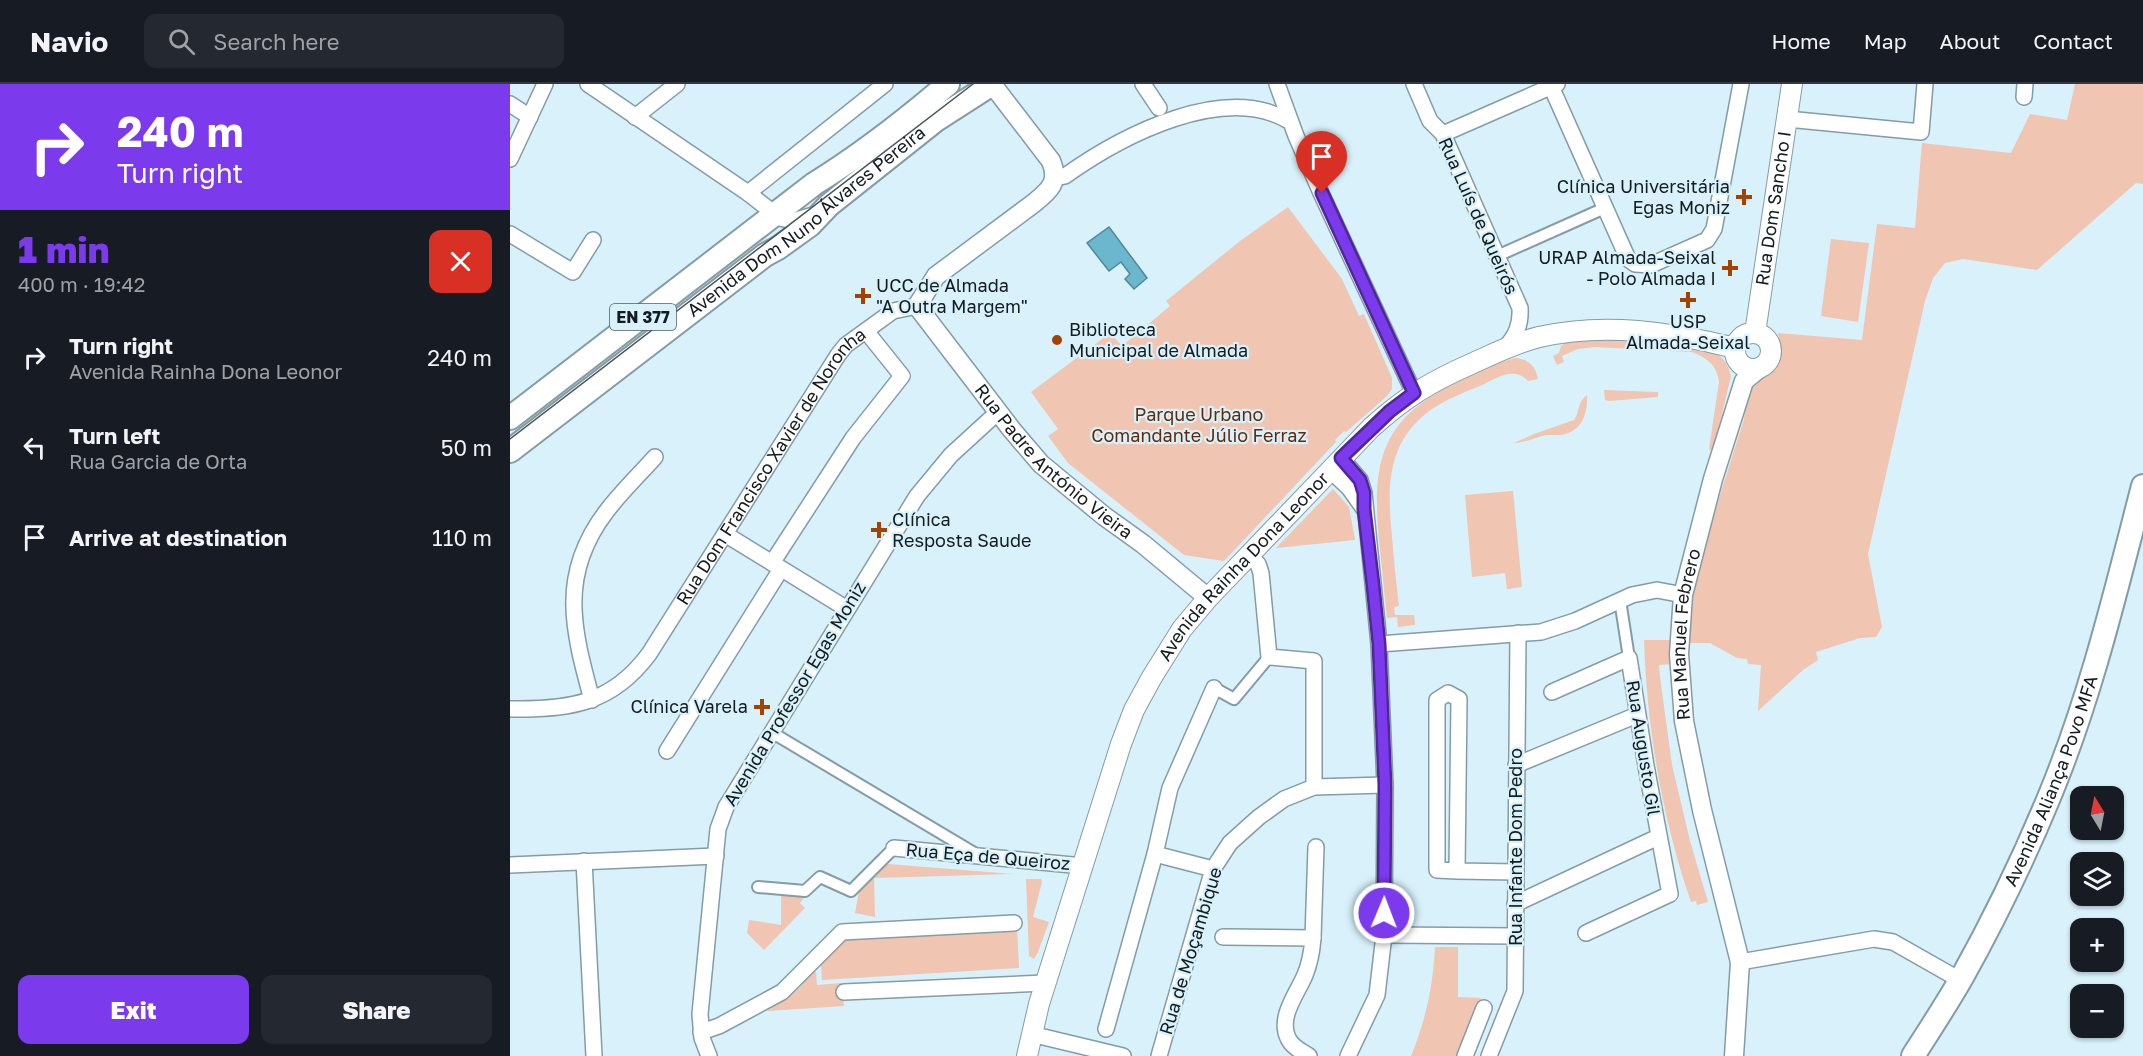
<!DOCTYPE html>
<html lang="en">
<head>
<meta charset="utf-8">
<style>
	:root { --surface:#171b24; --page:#242831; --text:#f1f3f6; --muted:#9ea1a6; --line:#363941; --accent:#7c3aed }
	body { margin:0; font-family:"Golos Text",sans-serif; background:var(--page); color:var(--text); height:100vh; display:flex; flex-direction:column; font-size:22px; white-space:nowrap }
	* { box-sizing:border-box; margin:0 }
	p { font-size:20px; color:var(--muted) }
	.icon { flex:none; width:33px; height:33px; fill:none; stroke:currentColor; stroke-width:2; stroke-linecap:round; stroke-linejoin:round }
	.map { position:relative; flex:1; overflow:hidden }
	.drawer { display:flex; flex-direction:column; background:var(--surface); width:510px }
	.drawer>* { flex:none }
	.hud { background:#7c3aed; color:#fff; overflow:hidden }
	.needle { width:39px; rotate:350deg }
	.buttons { position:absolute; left:1560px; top:702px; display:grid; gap:12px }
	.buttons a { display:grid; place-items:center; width:54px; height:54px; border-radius:12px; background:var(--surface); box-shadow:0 2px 4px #0004; font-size:30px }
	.pin { position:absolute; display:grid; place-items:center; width:51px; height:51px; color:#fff; margin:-62px -26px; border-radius:50% 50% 50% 0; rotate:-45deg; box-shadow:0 0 6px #0007 }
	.pin .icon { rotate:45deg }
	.me { position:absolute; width:66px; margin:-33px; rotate:1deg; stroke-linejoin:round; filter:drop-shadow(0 0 4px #0008) }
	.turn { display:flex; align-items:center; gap:21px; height:126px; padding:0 18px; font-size:27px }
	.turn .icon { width:78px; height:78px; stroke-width:2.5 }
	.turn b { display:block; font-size:42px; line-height:51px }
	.round { display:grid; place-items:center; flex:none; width:63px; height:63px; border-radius:12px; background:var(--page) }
	.head { display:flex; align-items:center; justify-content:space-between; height:102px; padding:0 18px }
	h1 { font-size:36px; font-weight:800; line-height:45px; color:var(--accent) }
	.action { display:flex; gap:12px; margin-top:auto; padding:12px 18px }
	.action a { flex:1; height:69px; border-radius:12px; background:var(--accent); color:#fff; font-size:24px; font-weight:800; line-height:69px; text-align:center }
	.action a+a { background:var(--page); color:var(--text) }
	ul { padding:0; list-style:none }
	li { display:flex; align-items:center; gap:18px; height:90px; padding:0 18px }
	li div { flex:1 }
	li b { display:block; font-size:22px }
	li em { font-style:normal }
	header { display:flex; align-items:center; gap:36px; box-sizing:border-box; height:84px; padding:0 30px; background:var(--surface); border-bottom:2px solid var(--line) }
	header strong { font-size:28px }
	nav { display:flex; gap:33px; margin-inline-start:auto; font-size:21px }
	.search { width:420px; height:54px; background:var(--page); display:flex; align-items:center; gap:15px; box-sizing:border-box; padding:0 21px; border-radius:12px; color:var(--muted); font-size:22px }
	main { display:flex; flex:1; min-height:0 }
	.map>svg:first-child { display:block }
	.green { fill:#f0c5b2 }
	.water { fill:#6bb7ce; stroke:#51889a; stroke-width:1.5 }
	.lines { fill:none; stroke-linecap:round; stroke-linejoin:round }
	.pedestrian-casing { stroke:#849ca4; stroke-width:14 }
	.minor-casing { stroke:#849ca4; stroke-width:18 }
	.tertiary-casing { stroke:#849ca4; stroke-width:21 }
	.secondary-casing { stroke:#849ca4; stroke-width:22 }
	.primary-casing { stroke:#849ca4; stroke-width:26 }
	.pedestrian { stroke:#fff; stroke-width:10 }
	.minor { stroke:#fff; stroke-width:15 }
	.tertiary { stroke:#fff; stroke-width:18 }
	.secondary { stroke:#fff; stroke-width:20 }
	.primary { stroke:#fff; stroke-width:22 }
	.tram { stroke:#49565b; stroke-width:1.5 }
	.route-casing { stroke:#51269a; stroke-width:15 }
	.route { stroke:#7c3aed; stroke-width:10 }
	.poi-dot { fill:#a44200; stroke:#d8f1fa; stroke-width:2 }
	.labels { text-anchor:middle; stroke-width:4.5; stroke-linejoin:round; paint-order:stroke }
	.shield { fill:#d8f1fa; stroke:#4e5c61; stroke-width:1.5 }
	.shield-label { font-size:16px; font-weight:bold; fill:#131c1f }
	.poi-label { font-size:18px; fill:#131c1f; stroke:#d8f1fa; text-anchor:end }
	.street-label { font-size:18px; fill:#131c1f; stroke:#d8f1fa }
	.park-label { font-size:18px; fill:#612a0b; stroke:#d8f1fa }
</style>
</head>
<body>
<header>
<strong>Navio</strong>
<div class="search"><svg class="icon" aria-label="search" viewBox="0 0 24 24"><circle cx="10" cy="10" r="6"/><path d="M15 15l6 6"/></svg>Search here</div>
<nav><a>Home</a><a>Map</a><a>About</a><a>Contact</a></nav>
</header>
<main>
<section class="drawer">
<div class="hud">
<div class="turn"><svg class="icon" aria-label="right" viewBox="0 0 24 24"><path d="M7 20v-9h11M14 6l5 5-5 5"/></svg><div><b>240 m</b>Turn right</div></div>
</div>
<div class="head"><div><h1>1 min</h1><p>400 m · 19:42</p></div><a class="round" style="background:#d93025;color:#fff"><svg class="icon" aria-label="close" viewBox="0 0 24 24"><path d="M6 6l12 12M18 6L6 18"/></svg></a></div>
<ul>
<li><svg class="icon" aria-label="right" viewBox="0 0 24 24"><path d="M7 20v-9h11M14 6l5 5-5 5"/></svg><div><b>Turn right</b><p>Avenida Rainha Dona Leonor</p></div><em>240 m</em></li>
<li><svg class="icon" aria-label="left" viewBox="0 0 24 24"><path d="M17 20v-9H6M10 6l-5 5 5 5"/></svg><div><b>Turn left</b><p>Rua Garcia de Orta</p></div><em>50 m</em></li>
<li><svg class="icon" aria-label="arrive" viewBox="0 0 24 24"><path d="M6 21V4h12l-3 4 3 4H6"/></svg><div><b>Arrive at destination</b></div><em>110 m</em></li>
</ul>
<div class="action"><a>Exit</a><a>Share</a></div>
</section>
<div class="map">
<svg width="1633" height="972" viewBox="0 0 1633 972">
	<rect width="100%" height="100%" fill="#d8f1fa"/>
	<g class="green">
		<path d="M1565,0H1633V100L1626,99L1527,186L1453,175L1435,179L1423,194L1415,217L1358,470L1372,543L1366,553L1350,554L1306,568L1308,576L1293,586L1248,627L1251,581L1238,580L1237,575L1227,574L1200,559H1176L1183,497L1234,335L1237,305C1258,285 1273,281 1268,249L1352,256L1367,140L1405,144L1412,59L1501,69L1520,30L1557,36Z"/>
		<polygon points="778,123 832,195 849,232 854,230 882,294 882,305 877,312 836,348 834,347 825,356 826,358 714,477 674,471 558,379 538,352 548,345 521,308 600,249 612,262 660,222 656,217 730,157"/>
		<polygon points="1321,155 1359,159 1348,238 1311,232"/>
		<path d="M1098,255C1124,255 1194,257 1213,275C1218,280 1219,286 1221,292L1203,368L1199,365L1209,298C1207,281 1197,274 1182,268L1084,263L1068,265L1052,272L1054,278L1047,281L1043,272L1049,269L1051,262L1055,259Z"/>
		<path d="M1005,274C1018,275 1026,282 1028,295L1018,297C1004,282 987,294 972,301C955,308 937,315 922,325C876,357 877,404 882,453C884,476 886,499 889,522L884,523L885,531H904L905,541L888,543L887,533L877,534C874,508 872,482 869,457C862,379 870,335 946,299C965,290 985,279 1005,274Z"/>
		<polygon points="1094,306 1148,308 1148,313 1099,317 1095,316"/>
		<path d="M1077,311C1078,329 1072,348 1051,351C1046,351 1041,351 1037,351C1026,353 1015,359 1004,359L1024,350L1064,336C1070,328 1067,318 1077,311Z"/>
		<polygon points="823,405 839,423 845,456 766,464"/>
		<polygon points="1003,407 1012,503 997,505 995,489 962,493 955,411"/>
		<path d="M1134,556H1164L1163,580L1149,581L1150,593L1162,681L1180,757L1198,818L1187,821L1186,817L1181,818C1152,734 1137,644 1134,556Z"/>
		<polygon points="378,780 503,790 364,794 365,833 345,829 349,807"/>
		<polygon points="516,795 531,795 532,798 523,833 539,838 528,868 524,875 519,872"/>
		<polygon points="271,808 296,811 290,819 295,824 254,866 237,849 239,836 271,841"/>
		<polygon points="507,842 509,884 312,896 311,881 336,853"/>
		<path d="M925,863H948V913L971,914L950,972H901C916,935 923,903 925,863Z"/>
		<path d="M301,888H306L307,901L332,899L334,922L257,927C276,915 290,908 301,888Z"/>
	</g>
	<polygon class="water" points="599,143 637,194 624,205 615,195 620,190 611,178 599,187 577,159"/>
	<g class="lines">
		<g class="pedestrian-casing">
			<g id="pedestrian">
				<polyline points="987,172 1097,123"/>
				<polyline points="1110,516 1119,574"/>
				<polyline points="704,604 724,615 759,573"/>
				<polyline points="261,648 466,770"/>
				<polyline points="248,803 295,807 310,793 341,807 384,764"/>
			</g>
		</g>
		<g class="minor-casing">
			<g id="minor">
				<polyline points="78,0 238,109 270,134 283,137 307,130"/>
				<polyline points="633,0 649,24"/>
				<polyline points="767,0 786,52 811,109 904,309"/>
				<path d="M904,0L920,37L933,50L1010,224C1011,241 1006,252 994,265"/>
				<polyline points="1040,0 1118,175 1125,180 1141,181 1197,156 1204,145 1231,0"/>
				<polyline points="1514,13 1515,0"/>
				<polyline points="0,20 20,33"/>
				<polyline points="125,33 167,0"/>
				<polyline points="1277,35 1411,48 1415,0"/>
				<polyline points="933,50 1047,0"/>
				<polyline points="0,75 35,0"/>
				<path d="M545,94L555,92C614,50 713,0 777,36"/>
				<polyline points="238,109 375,0"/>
				<polyline points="0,150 63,188 83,156"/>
				<polyline points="831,374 850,396 854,409 869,560 875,701 874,851 867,911 838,972"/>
				<polyline points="820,386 839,404 854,425"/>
				<polyline points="215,450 337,525"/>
				<polyline points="739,471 748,480 751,489 759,573 804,577 804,703"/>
				<polyline points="262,479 343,354 392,292 356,247"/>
				<polyline points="869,560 1031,548 1065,537 1122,511 1147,506 1173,511"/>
				<polyline points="1042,608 1119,574 1136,682 1160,810 1076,849"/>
				<path d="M82,616C63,546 48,491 96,428C111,408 129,391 145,373"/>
				<path id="s1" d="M0,625C59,626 102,620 139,570L328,271L336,261L383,227L407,222"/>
				<polyline points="157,667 271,485"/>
				<polyline points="1006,681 1127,631"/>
				<polyline points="384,764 573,782"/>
				<polyline points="645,770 703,785"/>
				<polyline points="74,777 84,972"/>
				<polyline points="0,781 206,772"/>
				<polyline points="947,787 927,786 927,616 938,609 949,615 947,787 1006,788"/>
				<polyline points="1005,820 1148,753"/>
				<polyline points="874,851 1005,852"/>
				<path d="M713,853L803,854C802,867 800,879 795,891C787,910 768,933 778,954C782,963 791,967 799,972"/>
				<polyline points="803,854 806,763"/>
				<polyline points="1230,878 1364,855 1383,858 1450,896"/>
				<polyline points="334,908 535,899"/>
				<polyline points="596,945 645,770 660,704 704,604"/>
				<polyline points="191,948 209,942 272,908 332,848 504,839"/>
				<polyline points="521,950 613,972"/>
				<polyline points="199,972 192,954 190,930 208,745 216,723 407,412 441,371 488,328"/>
				<polyline points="649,972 703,785 720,759 749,733 774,715 804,703 875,701"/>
				<polyline points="955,972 974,924"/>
				<polyline points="979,972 1005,907 1008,549"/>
			</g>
		</g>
		<g class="tertiary-casing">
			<g id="tertiary">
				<path id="s2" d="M482,0L541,77C550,98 539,107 524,119L426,192L407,222L502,346L531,380L594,432L633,460L698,514"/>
				<path id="s3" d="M1224,972L1230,878L1192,726L1174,637L1169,570L1173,511L1203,395L1234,297L1251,283"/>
			</g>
		</g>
		<g class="secondary-casing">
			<g id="secondary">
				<path id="s4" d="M1245,249L1282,0"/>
				<circle cx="1243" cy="267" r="18"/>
				<path id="s5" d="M517,972L529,920L611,660L624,626L642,593L672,545L698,514L861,344C894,314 920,298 961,280C983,270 1005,259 1029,253C1094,238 1162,248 1225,264"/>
			</g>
		</g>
		<g class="primary-casing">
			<g id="primary">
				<path d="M0,334L304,100C351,71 396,36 438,0"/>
				<path id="s6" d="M0,367L255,171L268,164L300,141L319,121L426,36L482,0"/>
				<path id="s7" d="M1403,972C1419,947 1436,921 1451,895C1484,836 1514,774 1540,711C1581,612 1606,506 1633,402"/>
			</g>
		</g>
		<use href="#pedestrian" class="pedestrian"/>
		<use href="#minor" class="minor"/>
		<use href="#tertiary" class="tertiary"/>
		<use href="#secondary" class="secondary"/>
		<use href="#primary" class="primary"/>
		<polyline class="tram" points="0,355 463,0"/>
	</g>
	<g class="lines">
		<g class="route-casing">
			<polyline id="route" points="812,109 904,309 880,327 831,374 850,396 854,409 854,425 863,501 869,560 875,701 874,829"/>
		</g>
		<use href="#route" class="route"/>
	</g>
	<g class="poi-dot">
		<path d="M1231 104h6v6h6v6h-6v6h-6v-6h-6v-6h6z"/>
		<path d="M1217 175h6v6h6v6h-6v6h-6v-6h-6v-6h6z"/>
		<path d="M350 203h6v6h6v6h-6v6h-6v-6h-6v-6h6z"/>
		<path d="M1175 207h6v6h6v6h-6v6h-6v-6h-6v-6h6z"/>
		<circle cx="547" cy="256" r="6"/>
		<path d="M366 437h6v6h6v6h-6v6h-6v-6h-6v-6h6z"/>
		<path d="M249 614h6v6h6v6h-6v6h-6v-6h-6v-6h6z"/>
	</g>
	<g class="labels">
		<rect class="shield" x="100" y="220" width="66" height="26" rx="4.5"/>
		<g class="shield-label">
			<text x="133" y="239">EN 377</text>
		</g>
		<g class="poi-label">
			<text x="1220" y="109">Clínica Universitária<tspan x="1220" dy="21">Egas Moniz</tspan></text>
			<text x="1206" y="180">URAP Almada-Seixal<tspan x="1206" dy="21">- Polo Almada I</tspan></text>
			<text x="366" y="208" text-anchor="start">UCC de Almada<tspan x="366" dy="21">"A Outra Margem"</tspan></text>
			<text x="1178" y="244" text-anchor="middle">USP<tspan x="1178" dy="21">Almada-Seixal</tspan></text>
			<text x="559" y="252" text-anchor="start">Biblioteca<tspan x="559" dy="21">Municipal de Almada</tspan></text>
			<text x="382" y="442" text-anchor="start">Clínica<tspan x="382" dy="21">Resposta Saude</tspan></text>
			<text x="238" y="629">Clínica Varela</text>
		</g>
		<g class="street-label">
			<text dy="6" stroke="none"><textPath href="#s4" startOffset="126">Rua Dom Sancho I</textPath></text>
			<text transform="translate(968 132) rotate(66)" y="6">Rua Luís de Queirós</text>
			<text dy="6" stroke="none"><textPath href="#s6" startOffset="375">Avenida Dom Nuno Álvares Pereira</textPath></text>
			<text dy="6" stroke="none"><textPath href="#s2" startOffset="513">Rua Padre António Vieira</textPath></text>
			<text dy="6" stroke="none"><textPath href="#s1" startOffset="381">Rua Dom Francisco Xavier de Noronha</textPath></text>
			<text dy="6" stroke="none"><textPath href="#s5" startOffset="544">Avenida Rainha Dona Leonor</textPath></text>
			<text dy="6" stroke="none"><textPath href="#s3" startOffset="429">Rua Manuel Febrero</textPath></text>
			<text transform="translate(285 610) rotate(-59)" y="6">Avenida Professor Egas Moniz</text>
			<text transform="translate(1133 664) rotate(81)" y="6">Rua Augusto Gil</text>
			<text dy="6" stroke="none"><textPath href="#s7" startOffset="309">Avenida Aliança Povo MFA</textPath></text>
			<text transform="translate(1006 763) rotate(-90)" y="6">Rua Infante Dom Pedro</text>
			<text transform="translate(478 773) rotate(5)" y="6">Rua Eça de Queiroz</text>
			<text transform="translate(681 867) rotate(-73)" y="6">Rua de Moçambique</text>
		</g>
		<g class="park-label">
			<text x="689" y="337">Parque Urbano<tspan x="689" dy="21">Comandante Júlio Ferraz</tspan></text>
		</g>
	</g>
</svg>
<div class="buttons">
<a><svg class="needle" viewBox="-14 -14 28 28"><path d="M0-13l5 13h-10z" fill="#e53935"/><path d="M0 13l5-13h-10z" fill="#9ea1a6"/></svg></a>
<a><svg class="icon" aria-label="layers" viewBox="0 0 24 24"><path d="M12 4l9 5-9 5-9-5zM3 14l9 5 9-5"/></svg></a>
<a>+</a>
<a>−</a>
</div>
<div class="pin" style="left:812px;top:109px;background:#d93025"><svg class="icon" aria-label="arrive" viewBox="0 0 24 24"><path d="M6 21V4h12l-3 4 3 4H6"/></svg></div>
<svg class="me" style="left:874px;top:829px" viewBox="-20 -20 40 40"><circle r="17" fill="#7c3aed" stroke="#fff" stroke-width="3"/><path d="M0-11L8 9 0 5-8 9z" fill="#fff"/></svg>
</div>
</main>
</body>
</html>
